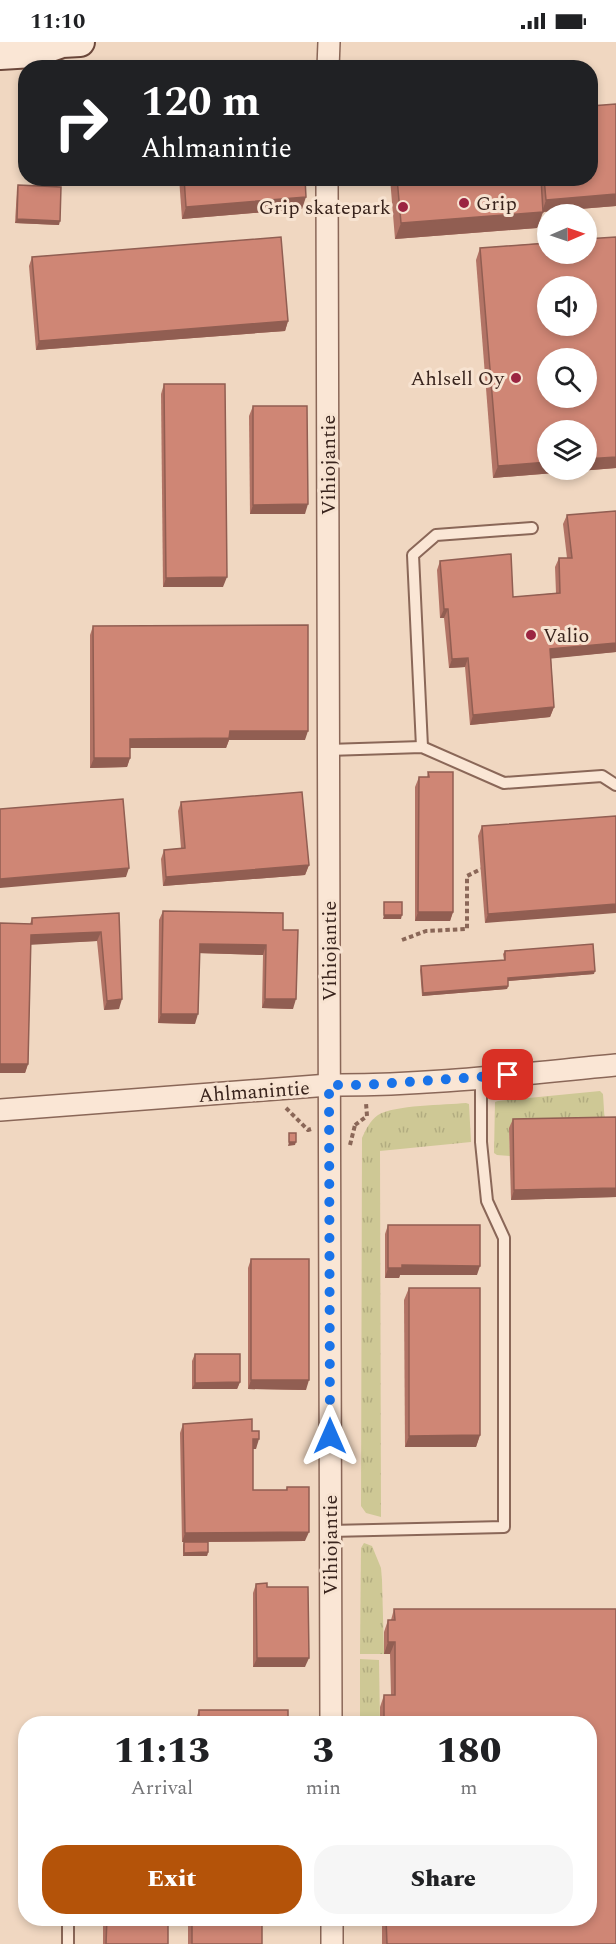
<!DOCTYPE html>
<html lang="en">
<head>
<meta charset="utf-8">
<style>
	:root { --surface:#fff; --page:#f6f6f6; --text:#202124; --muted:#757577; --accent:#b45309 }
	body { margin:0; font-family:Spectral,serif; background:var(--page); color:var(--text); height:100vh; display:flex; flex-direction:column; font-size:22px; white-space:nowrap }
	* { box-sizing:border-box; margin:0 }
	p { font-size:20px; color:var(--muted) }
	.icon { flex:none; width:33px; height:33px; fill:none; stroke:currentColor; stroke-width:2; stroke-linecap:round; stroke-linejoin:round }
	.map { position:relative; flex:1; overflow:hidden }
	.panel { position:absolute; left:18px; top:1674px; width:579px; height:210px; display:flex; flex-direction:column; background:var(--surface); border-radius:24px; box-shadow:0 3px 9px #0003 }
	.panel>* { flex:none }
	.hud { position:absolute; left:18px; top:18px; width:580px; height:126px; border-radius:24px; box-shadow:0 3px 9px #0003; background:#202124; color:#fff; overflow:hidden }
	.needle { width:39px; rotate:88deg }
	.fabs { position:absolute; left:537px; top:162px; display:grid; gap:12px }
	.fabs a { display:grid; place-items:center; width:60px; height:60px; border-radius:50%; background:var(--surface); box-shadow:0 3px 9px #0003; font-size:30px }
	.pin { position:absolute; display:grid; place-items:center; width:51px; height:51px; color:#fff; margin:-26px; border-radius:12px; box-shadow:0 3px 9px #0006 }
	.me { position:absolute; width:66px; margin:-33px; rotate:0deg; stroke-linejoin:round; filter:drop-shadow(0 0 4px #0008) }
	.turn { display:flex; align-items:center; gap:21px; height:126px; padding:0 24px; font-size:27px }
	.turn .icon { width:78px; height:78px; stroke-width:2.5 }
	.turn b { display:block; font-size:42px; line-height:51px }
	.eta { display:flex; justify-content:space-evenly; align-items:center; height:102px; text-align:center }
	.eta b { font-size:36px; font-weight:800; line-height:42px }
	.button { display:flex; gap:12px; margin-top:auto; padding:12px 24px }
	.button a { flex:1; height:69px; border-radius:24px; background:var(--accent); color:#fff; font-size:24px; font-weight:800; line-height:69px; text-align:center }
	.button a+a { background:var(--page); color:var(--text) }
	.status { display:flex; justify-content:space-between; align-items:center; height:42px; padding:0 30px; background:var(--surface); direction:ltr }
	.status svg { height:16px; fill:currentColor }
	.map>svg:first-child { display:block }
	.grass { fill:url(#grass-tufts) }
	.lines { fill:none; stroke-linecap:round; stroke-linejoin:round }
	.service-casing { stroke:#8a6758; stroke-width:14 }
	.minor-casing { stroke:#8a6758; stroke-width:24 }
	.secondary-casing { stroke:#6c483b; stroke-width:32 }
	.path { stroke:#8a6758; stroke-width:4; stroke-dasharray:4.5 3; stroke-linecap:butt }
	.service { stroke:#fae6d5; stroke-width:10 }
	.minor { stroke:#fae6d5; stroke-width:21 }
	.secondary { stroke:#fae6d5; stroke-width:28 }
	.wall { fill:#b27365 }
	.shaded-wall { fill:#915e52 }
	.building { fill:#cf8675; stroke:#915e52; stroke-width:1.5; fill-rule:evenodd }
	.route { stroke:#1a73e8; stroke-width:10; stroke-dasharray:0 18 }
	.poi-dot { fill:#9b2541; stroke:#f7e3d1; stroke-width:2 }
	.labels { text-anchor:middle; stroke-width:6; stroke-linejoin:round; paint-order:stroke }
	.poi-label { font-size:20px; fill:#39241d; stroke:#f7e3d1; text-anchor:start }
	.street-label { font-size:20px; fill:#39241d; stroke:#f7e3d1 }
</style>
</head>
<body>
<div class="status"><b>11:10</b><svg viewBox="0 0 49 12"><path d="M0 12V9h3v3zM5 12V6h3v6zM10 12V3h3v9zM15 12V0h3v12zM26 1h20v11H26zM47 4h2v5h-2z"/></svg></div>
<div class="map">
<svg width="616" height="1902" viewBox="0 0 616 1902">
	<defs>
		<pattern id="grass-tufts" width="24" height="20" patternUnits="userSpaceOnUse" patternTransform="scale(1.5)"><rect width="24" height="20" fill="#cec895"/><path d="M3 7l-1-3M5 7V3M7 7l1-3M15 17l-1-3M17 17v-4M19 17l1-3" fill="none" stroke="#b2ac80"/></pattern>
	</defs>
	<rect width="100%" height="100%" fill="#f0d7c1"/>
	<g class="grass">
		<polygon points="600,1049 603,1052 605,1084 509,1086 510,1114 497,1113 494,1111 495,1060 498,1059"/>
		<path d="M466,1061L469,1062L471,1100L380,1109L381,1475L366,1471L361,1464L362,1096C366,1087 370,1079 378,1073C394,1063 445,1063 466,1061Z"/>
		<polygon points="364,1501 372,1504 381,1526 382,1538 384,1612 360,1612 361,1506"/>
		<polygon points="360,1617 379,1618 380,1681 362,1681 360,1674"/>
	</g>
	<g class="lines">
		<g class="service-casing">
			<g id="service">
				<polyline points="422,705 413,513 436,493 532,486"/>
				<polyline points="328,708 422,705 504,741 602,734 616,743"/>
				<polyline points="330,1489 504,1485 504,1196 487,1159 481,1100 481,1035"/>
				<polyline points="68,1876 68,1902"/>
			</g>
		</g>
		<g class="minor-casing">
			<g id="minor">
				<polyline points="328,26 329,0"/>
				<polyline points="327,136 331,1682"/>
				<path d="M0,1068L329,1043C425,1044 521,1032 616,1023"/>
				<polyline points="332,1876 332,1902"/>
			</g>
		</g>
		<g class="secondary-casing">
			<polyline id="secondary" points="0,13 33,11 62,1 80,0"/>
		</g>
		<g class="path">
			<polyline points="402,898 426,889 467,887 467,834 481,827"/>
			<polyline points="286,1066 308,1088 311,1087"/>
			<polyline points="355,1083 367,1074 366,1061"/>
			<polyline points="350,1103 355,1083"/>
		</g>
		<use href="#service" class="service"/>
		<use href="#minor" class="minor"/>
		<use href="#secondary" class="secondary"/>
	</g>
	<g class="wall">
		<polygon points="616,62 616,164 543,170 537,186 395,197 390,136 591,136"/>
		<polygon points="179,136 305,136 302,167 182,177"/>
		<polygon points="18,143 59,183 15,181 17,146"/>
		<polygon points="616,195 616,426 493,436 476,218 480,206"/>
		<polygon points="32,215 288,279 285,289 36,308 29,224"/>
		<polygon points="164,342 223,545 163,545 161,352"/>
		<polygon points="253,364 305,472 250,472 249,374"/>
		<polygon points="616,469 616,610 551,616 554,665 550,675 470,683 465,625 449,626 444,576 440,576 437,528 440,519 513,555 556,551 555,525 559,516 567,516 563,482 567,473"/>
		<polygon points="93,584 305,698 229,698 226,706 130,706 130,716 127,725 90,726 90,593"/>
		<polygon points="428,730 453,870 450,879 415,879 415,745 419,735 427,735"/>
		<polygon points="181,760 309,823 305,833 163,844 161,817 164,808 181,806 178,769"/>
		<polygon points="616,774 485,881 478,794 482,784"/>
		<polygon points="163,869 283,888 293,967 262,966 263,913 199,911 195,982 158,981 159,878"/>
		<polygon points="119,871 119,967 104,968 97,899 31,902 28,1022 25,1031 0,1031 0,881 30,882 32,876"/>
		<polygon points="505,909 594,932 508,939 508,944 507,947 422,954 420,928 421,924 504,918 503,912"/>
		<polygon points="616,1075 616,1155 511,1158 509,1086 513,1077"/>
		<polygon points="388,1183 477,1233 400,1233 399,1236 385,1236 385,1192"/>
		<polygon points="251,1217 306,1348 248,1347 248,1226"/>
		<polygon points="409,1246 480,1393 476,1405 405,1405 404,1258"/>
		<polygon points="195,1312 240,1340 237,1347 192,1347 192,1319"/>
		<polygon points="183,1382 252,1389 256,1407 253,1407 253,1448 286,1448 287,1445 305,1499 208,1500 208,1510 207,1514 183,1514 183,1503 184,1500 182,1500 180,1391"/>
		<polygon points="256,1542 267,1545 305,1625 253,1625 253,1551"/>
		<polygon points="394,1567 616,1567 616,1902 382,1902 382,1876 590,1876 590,1682 380,1682 380,1665 384,1653 391,1653 390,1612 384,1612 384,1590 388,1578 391,1578"/>
		<polygon points="199,1668 288,1682 196,1682 196,1677"/>
		<rect x="103" y="1876" width="65" height="26"/>
		<rect x="188" y="1876" width="74" height="26"/>
	</g>
	<g class="shaded-wall">
		<polygon points="616,152 616,164 542,170 546,158"/>
		<polygon points="306,155 302,167 182,177 186,165"/>
		<polygon points="543,170 537,186 395,197 401,181"/>
		<polygon points="17,177 60,179 59,183 15,181"/>
		<polygon points="288,279 285,289 36,308 39,299"/>
		<polygon points="616,415 616,426 493,436 498,424 548,420 548,428 586,428 586,417"/>
		<polygon points="308,462 305,472 250,472 253,463"/>
		<polygon points="227,535 223,545 163,545 166,536"/>
		<polygon points="444,567 448,567 444,576 440,576"/>
		<polygon points="616,601 616,610 547,617 550,607"/>
		<polygon points="468,616 465,625 449,626 452,617"/>
		<polygon points="554,665 550,675 470,683 473,673"/>
		<polygon points="230,689 308,689 305,698 229,698 226,706 127,706 130,697"/>
		<polygon points="94,716 130,716 127,725 90,726"/>
		<polygon points="309,823 305,833 163,844 166,835"/>
		<polygon points="129,826 126,835 0,846 0,837"/>
		<polygon points="616,862 616,871 485,881 488,872"/>
		<polygon points="418,870 453,870 450,879 415,879"/>
		<polygon points="384,873 402,873 401,877 383,877"/>
		<polygon points="101,890 97,899 28,903 31,893"/>
		<polygon points="200,902 266,903 263,913 196,911"/>
		<polygon points="595,929 594,932 507,939 508,936"/>
		<polygon points="508,944 507,947 422,954 423,951"/>
		<polygon points="122,957 119,967 104,968 107,959"/>
		<polygon points="265,957 296,957 293,967 262,966"/>
		<polygon points="161,972 198,972 195,982 158,981"/>
		<polygon points="0,1022 28,1022 25,1031 0,1031"/>
		<polygon points="289,1100 296,1100 295,1103 288,1104"/>
		<polygon points="616,1146 616,1155 511,1158 514,1148"/>
		<polygon points="402,1223 480,1224 477,1233 400,1233 399,1236 385,1236 388,1226"/>
		<polygon points="251,1338 309,1338 306,1348 248,1347"/>
		<polygon points="240,1340 237,1347 192,1347 195,1341"/>
		<polygon points="480,1393 476,1405 405,1405 409,1394"/>
		<polygon points="253,1397 259,1397 256,1407 250,1407"/>
		<polygon points="309,1490 305,1499 182,1500 185,1491"/>
		<polygon points="208,1510 207,1514 183,1514 184,1511"/>
		<polygon points="388,1600 395,1600 390,1612 384,1612"/>
		<polygon points="257,1616 309,1616 305,1625 253,1625"/>
	</g>
	<g class="building">
		<polygon points="616,62 616,152 546,158 544,136 591,136 591,64"/>
		<polygon points="184,136 305,136 306,155 186,165"/>
		<polygon points="397,136 541,136 543,170 401,181"/>
		<polygon points="18,143 61,145 60,179 17,177"/>
		<polygon points="281,195 288,279 39,299 32,215"/>
		<path d="M616,195V415L586,417V388H548V420L498,424L480,206L548,201V212H586V197ZM548,244H586V284H548ZM548,316H586V356H548Z"/>
		<polygon points="164,342 225,342 227,535 166,536"/>
		<polygon points="253,364 307,364 308,462 253,463"/>
		<polygon points="616,469 616,601 550,607 554,665 473,673 468,616 452,617 448,567 444,567 440,519 511,512 513,555 560,551 559,516 572,516 567,473"/>
		<polygon points="308,583 308,689 230,689 229,696 130,697 130,716 94,716 93,584"/>
		<polygon points="428,730 453,730 453,870 418,870 419,735 429,735"/>
		<polygon points="302,750 309,823 166,835 164,808 185,806 181,760"/>
		<polygon points="123,757 129,826 0,837 0,767"/>
		<polygon points="616,774 616,862 488,872 482,784"/>
		<rect x="384" y="860" width="18" height="13"/>
		<polygon points="163,869 283,871 283,888 298,888 296,957 265,957 266,903 200,902 198,972 161,972"/>
		<polygon points="119,871 122,957 107,959 101,890 31,893 28,1022 0,1022 0,881 32,882 32,876"/>
		<polygon points="593,902 595,929 508,936 508,944 423,951 421,924 505,918 505,909"/>
		<polygon points="616,1075 616,1146 514,1148 513,1077"/>
		<rect x="289" y="1091" width="7" height="9"/>
		<polygon points="388,1183 480,1183 480,1224 402,1223 402,1226 388,1226"/>
		<rect x="251" y="1217" width="58" height="121"/>
		<polygon points="409,1246 480,1246 480,1393 409,1394"/>
		<polygon points="195,1312 240,1312 240,1340 195,1341"/>
		<polygon points="252,1377 252,1389 259,1389 259,1397 253,1397 253,1448 287,1448 287,1445 309,1445 309,1490 185,1491 183,1382"/>
		<polygon points="184,1500 208,1500 208,1510 184,1511"/>
		<polygon points="267,1541 267,1545 308,1545 309,1616 257,1616 256,1542"/>
		<polygon points="394,1567 616,1567 616,1902 387,1902 386,1876 590,1876 590,1682 384,1682 384,1653 395,1653 395,1600 388,1600 388,1578 395,1578"/>
		<rect x="199" y="1668" width="89" height="14"/>
		<polygon points="107,1876 168,1876 168,1902 106,1902"/>
		<rect x="192" y="1876" width="70" height="26"/>
	</g>
	<g class="lines">
		<polyline class="route" points="330,1394 329,1043 365,1043 508,1033"/>
	</g>
	<g class="poi-dot">
		<circle cx="464" cy="161" r="6"/>
		<circle cx="403" cy="165" r="6"/>
		<circle cx="516" cy="336" r="6"/>
		<circle cx="531" cy="593" r="6"/>
	</g>
	<g class="labels">
		<g class="poi-label">
			<text x="476" y="168">Grip</text>
			<text x="391" y="172" text-anchor="end">Grip skatepark</text>
			<text x="504" y="343" text-anchor="end">Ahlsell Oy</text>
			<text x="543" y="600">Valio</text>
		</g>
		<g class="street-label">
			<text transform="translate(328 423) rotate(-90)" y="7">Vihiojantie</text>
			<text transform="translate(329 909) rotate(-90)" y="7">Vihiojantie</text>
			<text transform="translate(254 1049) rotate(-4)" y="7">Ahlmanintie</text>
			<text transform="translate(330 1503) rotate(-90)" y="7">Vihiojantie</text>
		</g>
	</g>
</svg>
<div class="fabs">
<a><svg class="needle" viewBox="-14 -14 28 28"><path d="M0-13l5 13h-10z" fill="#e53935"/><path d="M0 13l5-13h-10z" fill="#757577"/></svg></a>
<a><svg class="icon" aria-label="sound" viewBox="0 0 24 24"><path d="M4 9h4l5-4v14l-5-4H4zM17 9q2 3 0 6"/></svg></a>
<a><svg class="icon" aria-label="search" viewBox="0 0 24 24"><circle cx="10" cy="10" r="6"/><path d="M15 15l6 6"/></svg></a>
<a><svg class="icon" aria-label="layers" viewBox="0 0 24 24"><path d="M12 4l9 5-9 5-9-5zM3 14l9 5 9-5"/></svg></a>
</div>
<div class="pin" style="left:508px;top:1033px;background:#d93025"><svg class="icon" aria-label="arrive" viewBox="0 0 24 24"><path d="M6 21V4h12l-3 4 3 4H6"/></svg></div>
<svg class="me" style="left:330px;top:1394px" viewBox="-20 -20 40 40"><path d="M0-17L14 15 0 8-14 15z" fill="#1a73e8" stroke="#fff" stroke-width="4"/></svg>
<div class="hud">
<div class="turn"><svg class="icon" aria-label="right" viewBox="0 0 24 24"><path d="M7 20v-9h11M14 6l5 5-5 5"/></svg><div><b>120 m</b>Ahlmanintie</div></div>
</div>
<section class="panel">
<div class="eta">
<div><b>11:13</b><p>Arrival</p></div>
<div><b>3</b><p>min</p></div>
<div><b>180</b><p>m</p></div>
</div>
<div class="button"><a>Exit</a><a>Share</a></div>
</section>
</div>
</body>
</html>
